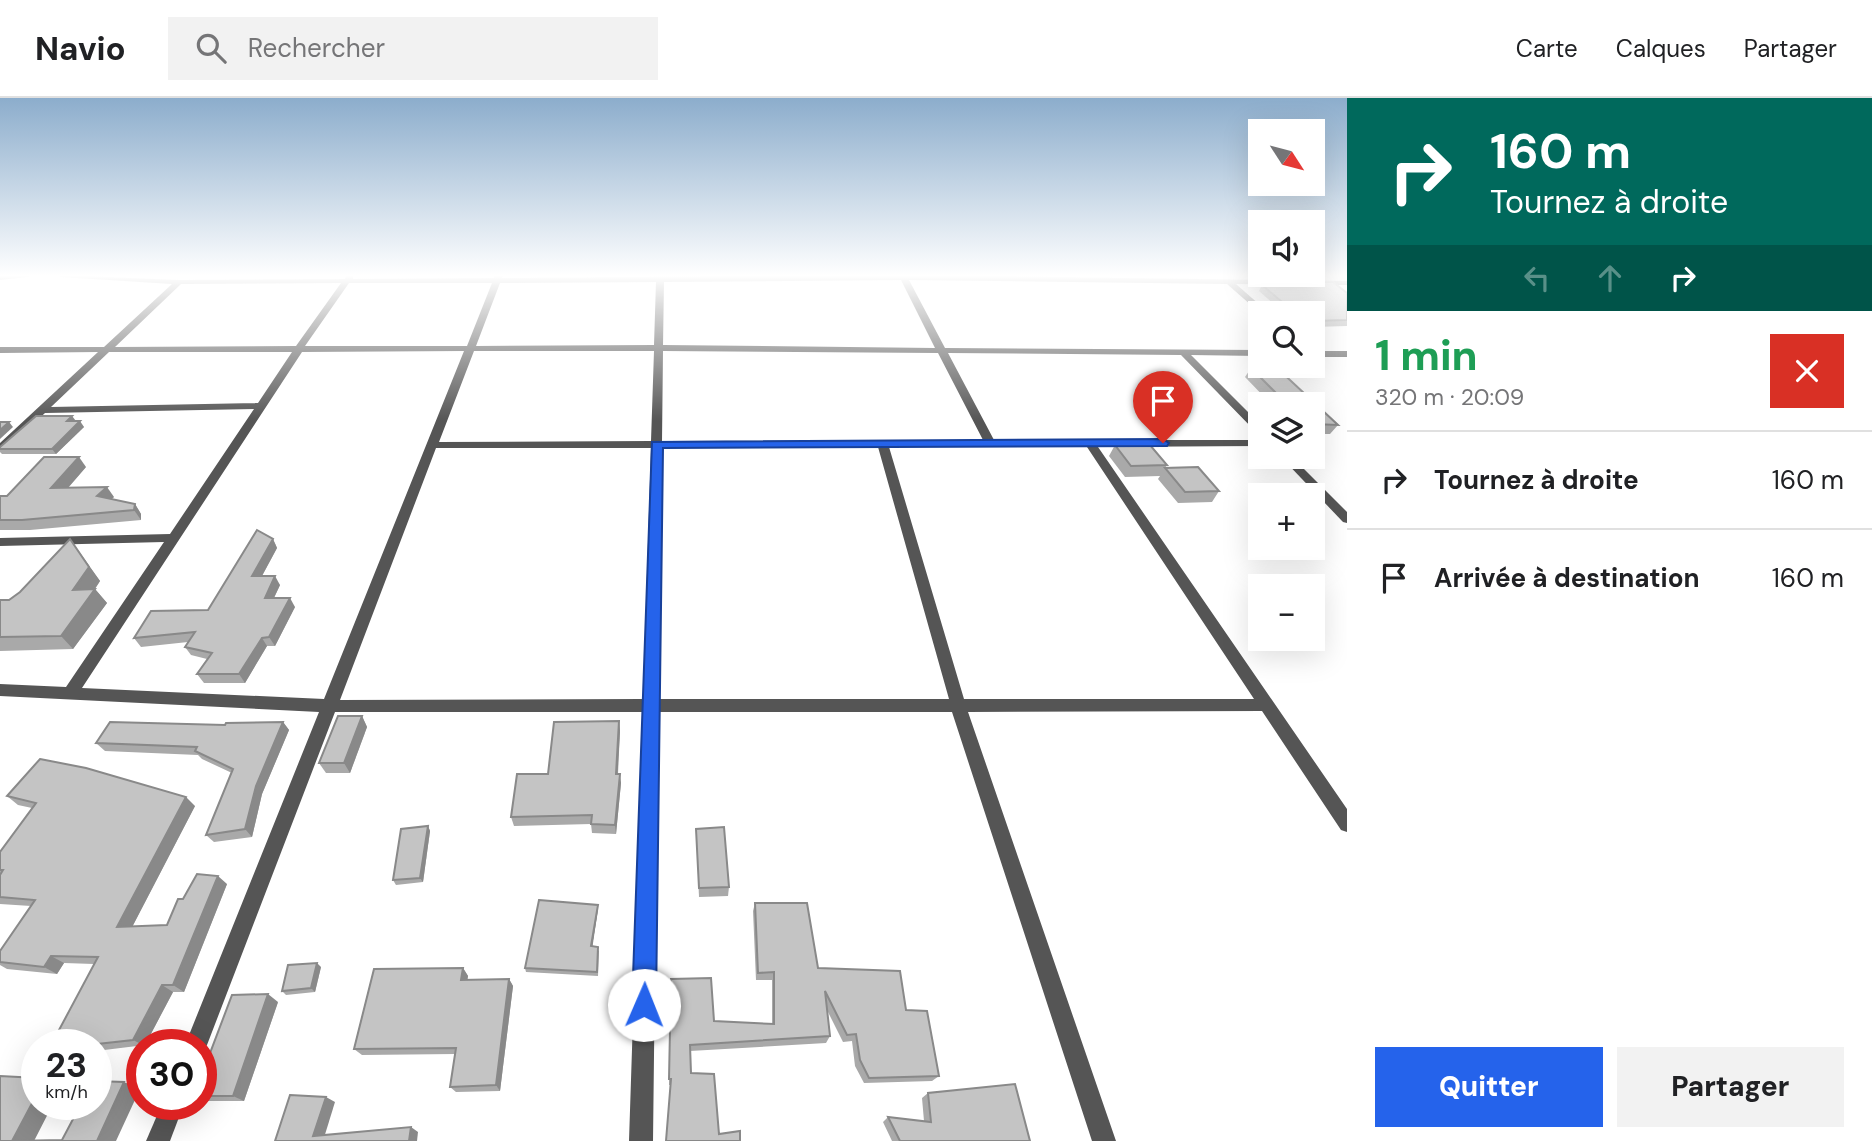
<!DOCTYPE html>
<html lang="fr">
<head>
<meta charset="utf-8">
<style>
	:root { --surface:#fff; --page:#f2f2f2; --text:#202124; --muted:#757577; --line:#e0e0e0; --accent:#2563eb }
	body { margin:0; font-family:"DM Sans",sans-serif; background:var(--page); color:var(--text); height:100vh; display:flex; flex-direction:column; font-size:26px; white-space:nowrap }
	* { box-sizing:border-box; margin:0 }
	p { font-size:23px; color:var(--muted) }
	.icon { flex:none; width:38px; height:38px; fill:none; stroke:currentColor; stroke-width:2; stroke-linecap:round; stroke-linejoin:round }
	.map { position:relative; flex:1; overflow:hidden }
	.drawer { display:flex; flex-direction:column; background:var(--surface); width:525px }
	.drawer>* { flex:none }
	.banner { background:#00695c; color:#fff; overflow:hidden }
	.needle { width:46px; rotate:126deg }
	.buttons { position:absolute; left:1248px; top:21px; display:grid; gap:14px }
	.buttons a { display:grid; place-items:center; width:77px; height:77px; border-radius:0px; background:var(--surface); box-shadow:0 7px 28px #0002; font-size:35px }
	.speed { position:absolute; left:21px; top:931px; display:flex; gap:14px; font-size:35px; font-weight:700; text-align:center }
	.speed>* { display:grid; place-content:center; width:91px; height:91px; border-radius:50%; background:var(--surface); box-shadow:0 7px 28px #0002; line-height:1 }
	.speed small { font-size:18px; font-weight:400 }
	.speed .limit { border:10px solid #d22; background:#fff; color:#111 }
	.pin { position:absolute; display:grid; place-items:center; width:60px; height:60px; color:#fff; margin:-72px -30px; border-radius:50% 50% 50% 0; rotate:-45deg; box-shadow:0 0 7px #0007 }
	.pin .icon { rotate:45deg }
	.me { position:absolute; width:77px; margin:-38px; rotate:1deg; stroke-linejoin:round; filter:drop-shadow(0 0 5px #0008) }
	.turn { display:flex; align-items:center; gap:24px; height:147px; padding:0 28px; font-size:32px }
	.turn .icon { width:91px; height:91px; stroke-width:2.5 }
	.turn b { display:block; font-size:49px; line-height:60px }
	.lanes { display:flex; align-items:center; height:66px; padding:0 28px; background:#0003; justify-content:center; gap:35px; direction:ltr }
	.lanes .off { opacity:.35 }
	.round { display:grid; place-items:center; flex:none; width:74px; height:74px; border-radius:0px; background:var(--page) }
	.head { display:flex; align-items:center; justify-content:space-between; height:119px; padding:0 28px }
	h1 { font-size:42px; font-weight:800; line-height:52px; color:#1e9e55 }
	.button { display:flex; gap:14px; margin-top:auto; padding:14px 28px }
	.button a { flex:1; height:80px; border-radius:0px; background:var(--accent); color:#fff; font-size:28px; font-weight:800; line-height:80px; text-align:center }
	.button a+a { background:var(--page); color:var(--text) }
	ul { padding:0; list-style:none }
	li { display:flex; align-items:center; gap:21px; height:98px; padding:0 28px; border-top:2px solid var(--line) }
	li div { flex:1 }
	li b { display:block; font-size:26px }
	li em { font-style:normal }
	header { display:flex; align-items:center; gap:42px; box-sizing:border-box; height:98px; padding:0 35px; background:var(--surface); border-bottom:2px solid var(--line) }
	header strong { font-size:33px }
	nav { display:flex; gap:38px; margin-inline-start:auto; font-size:24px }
	.search { width:490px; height:63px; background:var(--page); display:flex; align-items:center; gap:18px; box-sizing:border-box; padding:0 24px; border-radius:0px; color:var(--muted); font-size:26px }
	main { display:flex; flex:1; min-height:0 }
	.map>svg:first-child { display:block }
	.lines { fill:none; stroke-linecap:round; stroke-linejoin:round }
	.street { fill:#555; fill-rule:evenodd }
	.wall { fill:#a9a9a9 }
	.shaded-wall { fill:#898989 }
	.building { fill:#c4c4c4; stroke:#898989; stroke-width:2 }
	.route { fill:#2563eb; stroke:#184099; stroke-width:2 }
</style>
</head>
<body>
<header>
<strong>Navio</strong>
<div class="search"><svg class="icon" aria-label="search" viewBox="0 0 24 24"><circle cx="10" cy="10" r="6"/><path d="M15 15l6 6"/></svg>Rechercher</div>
<nav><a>Carte</a><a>Calques</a><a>Partager</a></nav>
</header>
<main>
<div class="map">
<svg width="1347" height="1043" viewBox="0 0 1347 1043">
	<rect width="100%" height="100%" fill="#fff"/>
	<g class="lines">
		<g class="street">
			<polygon points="31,177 27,179 0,182 0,178"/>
			<path d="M57,177L179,182L345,181L347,177H353V181L494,180L495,177H503L502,180L906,177L1347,183V187L1236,186L1269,215H1260L1227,186L909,182L945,250L1260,252V258L1191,257L1260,326V335L1256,334L1181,257L948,255L994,342H1260V348L1098,349L1347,711V734L1341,732L1262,613L968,614L1116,1043H1092L952,614H658L653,1043H629L643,614H335L207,947L201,956V947H185L319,614L0,598V586L66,589L164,444L0,448V440L170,436L254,311L45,315L4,353L0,354V345L98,254L0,255V249H104L172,186L61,179ZM901,182L935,250L663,247L664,184ZM656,184L654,247L476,248L500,185ZM341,185L296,248L115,249L181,186ZM349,185H492L467,248H305ZM464,253L324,601L82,590L302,254ZM474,253H654L651,343L439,344ZM663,253L938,255L983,342L662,343ZM109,254H292L258,305L51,309ZM878,349L949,601H658L662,350ZM889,349H1087L1254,601H964ZM436,350H651L643,601L340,602Z"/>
			<rect x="1312" y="253" width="35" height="6"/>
			<polygon points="1281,359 1292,359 1347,414 1347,425 1343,424"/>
			<polygon points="162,1006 184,1006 170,1043 146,1043"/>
		</g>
	</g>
	<g class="wall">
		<polygon points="1299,184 1347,195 1347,228 1312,229 1312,215 1284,215 1259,193 1262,187 1297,188"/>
		<polygon points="1260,261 1260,268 1275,268 1338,327 1330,336 1312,336 1312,306 1271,306 1245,279 1251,270"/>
		<polygon points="76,323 84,329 56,356 2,356 0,354 0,349"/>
		<polygon points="1115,347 1167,367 1165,370 1219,393 1212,404 1178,405 1158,381 1160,378 1125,379 1109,358"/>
		<polygon points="86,369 68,390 114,399 111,401 135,406 141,416 141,422 30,432 0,432 0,398 7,398"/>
		<polygon points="70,441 100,483 95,491 107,505 73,551 0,553 0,502 9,502 20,494"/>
		<polygon points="273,441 277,450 262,478 280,487 274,500 295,509 275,548 267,548 245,585 204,585 197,576 207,561 191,557 185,549 188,544 141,549 134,540 208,512"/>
		<polygon points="362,618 367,629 350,675 326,675 319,665"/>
		<polygon points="619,623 620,633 618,676 621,685 616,736 592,735 591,726 514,728 511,719 548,676"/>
		<polygon points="283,624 289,632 262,696 252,739 214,744 206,737 232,675 202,661 198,657 105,653 96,645 225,627"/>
		<polygon points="7,698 195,708 132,829 167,827 183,801 227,786 184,894 173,894 145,947 96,953 96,947 51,947 94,866 64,865 57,876 7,871 0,867 0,853 31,808 0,806 0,754 32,710 18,707"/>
		<polygon points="428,728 430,733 423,784 396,787 393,782"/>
		<polygon points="696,731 729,789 728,798 699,799"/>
		<polygon points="755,805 818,870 906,912 939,978 932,983 864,985 855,968 852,943 843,944 827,912 830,938 826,945 690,953 666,1043 671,987 669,987 669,981 671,881 714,923 772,926 772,882 756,882 753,813"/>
		<polygon points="598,807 598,811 592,848 599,853 598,878 526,874 525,870"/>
		<polygon points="321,869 315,894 286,897 282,893"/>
		<polygon points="463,870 468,878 467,882 509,881 513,888 500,993 456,994 450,989 455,956 362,957 354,951"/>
		<polygon points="278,904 244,1003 206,1003 201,1001 201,998"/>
		<polygon points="928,995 1030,1043 892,1043 883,1024 888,1019 924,1023 922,1000"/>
	</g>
	<g class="shaded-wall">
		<polygon points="72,318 76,323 67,323"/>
		<polygon points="80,323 84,329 56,356 52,351"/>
		<polygon points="9,324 13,329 0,341 0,332"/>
		<polygon points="79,359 86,369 59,400 51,390"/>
		<polygon points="107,389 114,399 104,408 97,398"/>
		<polygon points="135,406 141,416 141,422 134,412"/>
		<polygon points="70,441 100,483 90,498 95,491 107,505 73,551 61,538 73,492"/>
		<polygon points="273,441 277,450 257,487 252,478"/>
		<polygon points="275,478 280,487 270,508 265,500"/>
		<polygon points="290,500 295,509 275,548 269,539"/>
		<polygon points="262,540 267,548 245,585 239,576"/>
		<polygon points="362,618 367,629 350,675 344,665"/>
		<polygon points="619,623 620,633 617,685 616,676"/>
		<polygon points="283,624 289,632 262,696 252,739 245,731 256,688"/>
		<polygon points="620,676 621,685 616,736 615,727"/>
		<polygon points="186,699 195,708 128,837 117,829"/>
		<polygon points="428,728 430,733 423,784 420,780"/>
		<polygon points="218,778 227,786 184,894 173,887"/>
		<polygon points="598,807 598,811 592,852 591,848"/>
		<polygon points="51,858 64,865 57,876 44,869"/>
		<polygon points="317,865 321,869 315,894 311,890"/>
		<polygon points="463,870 468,878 466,890 461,882"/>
		<polygon points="509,881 513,888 500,993 496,987"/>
		<polygon points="162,887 173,894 145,947 143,947 133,942"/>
		<polygon points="268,896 278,904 244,1003 233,998"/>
		<polygon points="124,984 140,991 116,1043 97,1043"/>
		<polygon points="37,996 37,1006 53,1006 34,1043 12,1043"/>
		<polygon points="326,999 335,1004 323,1043 313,1038"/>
		<polygon points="411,1029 418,1034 417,1043 409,1043"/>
	</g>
	<g class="building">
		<polygon points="1299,184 1333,184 1347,195 1347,222 1312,223 1312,215 1295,215 1262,187 1304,188"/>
		<polygon points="1260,261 1260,268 1275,268 1338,327 1312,326 1312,306 1287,306 1251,270"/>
		<polygon points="36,318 72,318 67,323 80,323 52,351 0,351 0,349"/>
		<polygon points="0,324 9,324 0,332"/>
		<polygon points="1115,347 1150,347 1167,367 1131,368"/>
		<polygon points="44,359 79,359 51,390 107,389 97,398 135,406 134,412 22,422 0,422 0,398 7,398"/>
		<polygon points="1198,369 1219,393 1185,394 1165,370"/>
		<polygon points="257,432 273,441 252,478 275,478 265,500 290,500 269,539 262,540 239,576 197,576 212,555 185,549 195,534 134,540 151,513 208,512"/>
		<polygon points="70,441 89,469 73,492 95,491 61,538 0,539 0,502 9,502 20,494"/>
		<polygon points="338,618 362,618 344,665 319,665"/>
		<polygon points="619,623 616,676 620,676 615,727 591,726 592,717 511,719 517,676 548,676 554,624"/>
		<polygon points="110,624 225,627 226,625 283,624 256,688 245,731 206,737 233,671 195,653 197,649 96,645"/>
		<polygon points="40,661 86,670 186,699 117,829 167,827 178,801 183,801 197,776 218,778 173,887 162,887 133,942 88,947 51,947 98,859 51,858 44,869 0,864 0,853 35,802 0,799 0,777 3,772 0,772 0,754 36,705 7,698"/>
		<polygon points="428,728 420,780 393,782 401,731"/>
		<polygon points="724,729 729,789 699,790 696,731"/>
		<polygon points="539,802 598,807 591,848 598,849 597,874 525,870"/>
		<polygon points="755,805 807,805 818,870 900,873 906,912 927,913 939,978 869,980 860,962 856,936 847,937 825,893 830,938 690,947 691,975 714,976 719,1036 740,1033 740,1043 666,1043 671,981 669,981 671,881 711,880 714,923 774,926 774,874 758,875"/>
		<polygon points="317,865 311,890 282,893 288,867"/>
		<polygon points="463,870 461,882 509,881 496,987 450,989 456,950 354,951 374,871"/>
		<polygon points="268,896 233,998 201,998 201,979 232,897"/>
		<polygon points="0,978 37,980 37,996 12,1043 62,1042 81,1006 96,1006 96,983 124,984 97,1043 0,1043"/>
		<polygon points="1015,986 1030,1043 900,1043 888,1019 931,1024 928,995"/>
		<polygon points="290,997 326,999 313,1038 411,1029 409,1043 275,1043"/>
	</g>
	<linearGradient id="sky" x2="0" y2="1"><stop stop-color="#8cadcc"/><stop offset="0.55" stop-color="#fff"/><stop offset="1" stop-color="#fff" stop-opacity="0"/></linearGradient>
	<rect width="1347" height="323" fill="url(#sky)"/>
	<polygon class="route" points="1163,341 1169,345 1167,348 663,350 656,907 653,915 644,919 636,915 632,907 652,344"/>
</svg>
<div class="buttons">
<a><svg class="needle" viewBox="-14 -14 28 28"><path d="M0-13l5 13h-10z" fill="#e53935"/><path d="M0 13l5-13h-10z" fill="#757577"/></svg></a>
<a><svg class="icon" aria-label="sound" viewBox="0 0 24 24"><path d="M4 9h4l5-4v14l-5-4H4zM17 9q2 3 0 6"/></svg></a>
<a><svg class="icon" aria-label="search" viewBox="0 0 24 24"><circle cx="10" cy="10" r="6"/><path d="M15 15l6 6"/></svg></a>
<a><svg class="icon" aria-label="layers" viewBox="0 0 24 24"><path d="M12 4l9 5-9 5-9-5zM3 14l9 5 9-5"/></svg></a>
<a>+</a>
<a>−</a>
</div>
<div class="speed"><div>23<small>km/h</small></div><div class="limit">30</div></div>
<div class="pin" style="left:1163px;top:345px;background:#d93025"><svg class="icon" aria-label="arrive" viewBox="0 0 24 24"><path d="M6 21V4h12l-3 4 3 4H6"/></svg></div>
<svg class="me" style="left:644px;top:907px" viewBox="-20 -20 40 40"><circle r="19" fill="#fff"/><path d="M0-13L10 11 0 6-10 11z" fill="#2563eb"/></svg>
</div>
<section class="drawer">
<div class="banner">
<div class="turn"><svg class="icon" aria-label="right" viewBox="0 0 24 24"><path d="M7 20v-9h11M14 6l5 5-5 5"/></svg><div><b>160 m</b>Tournez à droite</div></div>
<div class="lanes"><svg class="icon off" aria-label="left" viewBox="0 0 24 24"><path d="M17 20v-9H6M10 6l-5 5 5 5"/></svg><svg class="icon off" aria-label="ahead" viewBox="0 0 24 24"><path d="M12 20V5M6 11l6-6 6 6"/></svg><svg class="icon" aria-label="right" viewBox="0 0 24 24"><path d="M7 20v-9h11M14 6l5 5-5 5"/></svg></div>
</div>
<div class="head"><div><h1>1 min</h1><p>320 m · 20:09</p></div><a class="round" style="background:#d93025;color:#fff"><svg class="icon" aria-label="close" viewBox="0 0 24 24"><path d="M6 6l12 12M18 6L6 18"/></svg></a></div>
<ul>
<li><svg class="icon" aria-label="right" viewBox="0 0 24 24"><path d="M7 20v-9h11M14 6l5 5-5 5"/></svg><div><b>Tournez à droite</b></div><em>160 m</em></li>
<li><svg class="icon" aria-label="arrive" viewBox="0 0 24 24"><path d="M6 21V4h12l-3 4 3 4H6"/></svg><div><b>Arrivée à destination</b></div><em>160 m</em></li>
</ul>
<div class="button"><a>Quitter</a><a>Partager</a></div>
</section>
</main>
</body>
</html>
